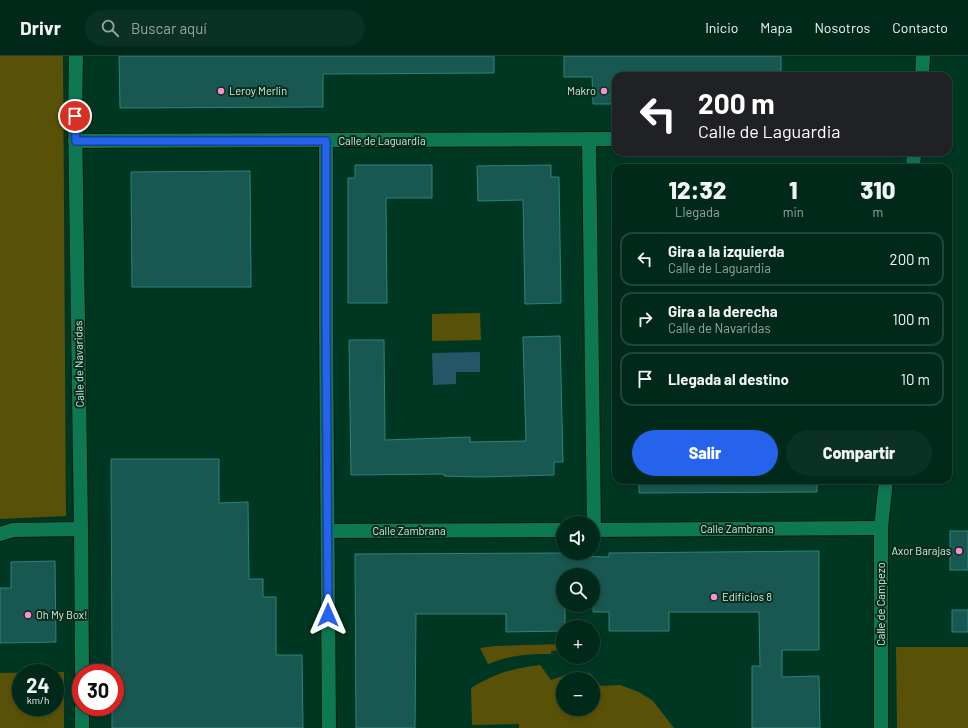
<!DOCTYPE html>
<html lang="es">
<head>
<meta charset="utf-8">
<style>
	:root { --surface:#00291a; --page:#0a3123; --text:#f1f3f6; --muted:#95a6a2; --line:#224539; --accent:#2563eb }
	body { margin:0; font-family:Barlow,sans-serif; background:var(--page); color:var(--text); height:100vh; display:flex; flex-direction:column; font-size:15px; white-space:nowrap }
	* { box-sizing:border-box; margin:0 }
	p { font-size:13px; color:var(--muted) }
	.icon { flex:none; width:22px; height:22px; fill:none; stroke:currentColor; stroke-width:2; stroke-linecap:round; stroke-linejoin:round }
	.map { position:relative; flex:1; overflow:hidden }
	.details { position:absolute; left:612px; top:108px; width:340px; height:320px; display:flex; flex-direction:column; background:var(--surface); border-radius:12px; box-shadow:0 2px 6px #0003,0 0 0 1px var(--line) }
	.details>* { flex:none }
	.top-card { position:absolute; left:612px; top:16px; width:340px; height:84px; border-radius:12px; box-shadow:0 2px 6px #0003,0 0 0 1px var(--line); background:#202124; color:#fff; overflow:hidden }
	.buttons { position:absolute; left:556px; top:460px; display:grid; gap:8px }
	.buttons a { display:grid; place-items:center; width:44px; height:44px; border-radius:50%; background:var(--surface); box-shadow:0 2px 6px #0003,0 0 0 1px var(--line); font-size:20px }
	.speed { position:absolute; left:12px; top:608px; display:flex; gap:8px; font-size:20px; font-weight:700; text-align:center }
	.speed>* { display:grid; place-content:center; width:52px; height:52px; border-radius:50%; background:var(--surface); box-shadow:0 2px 6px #0003,0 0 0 1px var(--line); line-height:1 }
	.speed small { font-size:10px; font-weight:400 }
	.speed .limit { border:6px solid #d22; background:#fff; color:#111 }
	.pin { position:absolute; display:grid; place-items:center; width:34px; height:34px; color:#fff; margin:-17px; border:2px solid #fff; border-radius:50%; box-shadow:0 1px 4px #0007 }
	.me { position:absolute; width:44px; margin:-22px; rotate:0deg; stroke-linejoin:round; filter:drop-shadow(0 0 3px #0008) }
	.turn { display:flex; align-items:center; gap:14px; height:84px; padding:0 20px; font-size:18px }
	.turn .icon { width:52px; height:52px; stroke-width:2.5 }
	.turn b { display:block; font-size:28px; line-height:34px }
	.eta { display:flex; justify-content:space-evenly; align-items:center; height:68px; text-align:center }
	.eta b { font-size:24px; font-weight:800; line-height:28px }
	.button { display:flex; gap:8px; margin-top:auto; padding:8px 20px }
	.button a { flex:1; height:46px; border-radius:24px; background:var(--accent); color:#fff; font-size:16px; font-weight:800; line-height:46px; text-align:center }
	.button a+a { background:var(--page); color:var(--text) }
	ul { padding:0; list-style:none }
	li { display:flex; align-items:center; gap:12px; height:54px; margin:0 8px 6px; padding:0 12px; border:2px solid var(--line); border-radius:12px }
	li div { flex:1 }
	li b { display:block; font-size:15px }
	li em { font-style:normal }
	header { display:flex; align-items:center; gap:24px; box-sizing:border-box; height:56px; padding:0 20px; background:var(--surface); border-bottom:1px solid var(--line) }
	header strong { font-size:19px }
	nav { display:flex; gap:22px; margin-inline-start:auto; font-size:14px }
	.search { width:280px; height:36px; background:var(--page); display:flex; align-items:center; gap:10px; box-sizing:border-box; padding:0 14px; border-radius:22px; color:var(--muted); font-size:15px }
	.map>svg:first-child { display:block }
	.green { fill:#5a5108; fill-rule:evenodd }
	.water { fill:#235667 }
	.building { fill:#195850; stroke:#2a8578 }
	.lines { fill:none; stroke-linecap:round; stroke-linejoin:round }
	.street-casing { stroke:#001b0f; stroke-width:16 }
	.street { stroke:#0e7853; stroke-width:14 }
	.route-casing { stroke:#184099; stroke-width:10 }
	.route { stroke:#2563eb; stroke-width:7 }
	.poi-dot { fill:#f690d1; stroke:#0c2a1d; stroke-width:1.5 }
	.labels { text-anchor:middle; stroke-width:4; stroke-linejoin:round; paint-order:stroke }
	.poi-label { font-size:11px; fill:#c6f1db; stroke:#0c2a1d; text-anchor:start }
	.street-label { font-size:11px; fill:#c6f1db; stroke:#0c2a1d }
</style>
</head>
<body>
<header>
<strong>Drivr</strong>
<div class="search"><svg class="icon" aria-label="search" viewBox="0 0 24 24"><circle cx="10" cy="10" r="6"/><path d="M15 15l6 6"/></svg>Buscar aquí</div>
<nav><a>Inicio</a><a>Mapa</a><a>Nosotros</a><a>Contacto</a></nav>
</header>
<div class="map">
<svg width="968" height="672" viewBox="0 0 968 672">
	<rect width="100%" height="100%" fill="#003723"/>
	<g class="green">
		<polygon points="0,0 63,0 66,460 0,463"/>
		<polygon points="480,257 481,284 432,285 432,258"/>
		<path d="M563,588V594L551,595V598C528,598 510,599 488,608L480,592L495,590Z"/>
		<polygon points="896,591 968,591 968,672 897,672"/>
		<path d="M540,609L551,624L566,619L590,617L601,630L620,629L639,636L653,645L674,672H519V668L472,669L471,632C496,617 511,613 540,609ZM563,623H593V653H563Z"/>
		<path d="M64,616V672H0V617ZM21,617H55V651H21Z"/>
	</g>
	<polygon class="water" points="480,296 480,316 456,316 456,328 433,329 432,297"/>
	<g class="building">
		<polygon points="119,0 494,0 494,17 323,18 323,51 120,52"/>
		<polygon points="564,0 781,0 781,20 616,20 616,48 593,48 592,21 564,21"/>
		<polygon points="355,109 432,109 432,142 386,142 387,247 348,247 348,122 355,122"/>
		<polygon points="551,109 551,121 559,121 561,247 525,248 523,144 478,145 477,110"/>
		<polygon points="250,115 251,231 132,231 131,116"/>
		<polygon points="560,280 563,406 554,406 554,419 479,421 444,420 444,418 351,419 349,284 384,284 385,384 470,381 470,386 526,385 523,281"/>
		<polygon points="111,403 219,403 219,447 248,446 249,523 263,523 263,541 276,541 276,599 302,599 303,672 112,672 112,651 115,651 115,617 112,617"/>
		<polygon points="639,424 817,424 817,436 639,437"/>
		<rect x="950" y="475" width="18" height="39"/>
		<polygon points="819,495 819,594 782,594 782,621 819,620 820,672 752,672 752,610 760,610 759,556 669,556 669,575 609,575 609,556 593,556 593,519 563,519 563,549 565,549 565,571 563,571 563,575 506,576 506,558 416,558 415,672 356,672 355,498 564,497 564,500 609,501 609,497"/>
		<polygon points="55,505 56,586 0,587 0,532 11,532 11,506"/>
		<rect x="952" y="554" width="16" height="22"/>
	</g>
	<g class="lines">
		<g class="street-casing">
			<g id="street">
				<polyline points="76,0 75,60 81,473 82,617"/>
				<polyline points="922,20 923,0"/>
				<polyline points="589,83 594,474"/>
				<polyline points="75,85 616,83"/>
				<polyline points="326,85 326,268 329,672"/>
				<polyline points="913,112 914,96"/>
				<polyline points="593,474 881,472"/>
				<polyline points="328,475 563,474"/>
				<polyline points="0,478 13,474 81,473"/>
				<polyline points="82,651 82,672"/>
				<polyline points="881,672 881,472 886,424"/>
			</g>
		</g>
		<use href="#street" class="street"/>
	</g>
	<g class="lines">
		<g class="route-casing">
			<polyline id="route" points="75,60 76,85 326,85 326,268 328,559"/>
		</g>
		<use href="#route" class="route"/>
	</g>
	<g class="poi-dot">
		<circle cx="221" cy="35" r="4"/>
		<circle cx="604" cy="35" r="4"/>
		<circle cx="959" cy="495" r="4"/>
		<circle cx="714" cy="541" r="4"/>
		<circle cx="28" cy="559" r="4"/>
	</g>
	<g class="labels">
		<g class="poi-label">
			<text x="229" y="39">Leroy Merlin</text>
			<text x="596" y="39" text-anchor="end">Makro</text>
			<text x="951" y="499" text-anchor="end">Axor Barajas</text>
			<text x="722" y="545">Edificios 8</text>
			<text x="36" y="563">Oh My Box!</text>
		</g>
		<g class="street-label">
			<text x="382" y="89">Calle de Laguardia</text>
			<text transform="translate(79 308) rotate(-91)" y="4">Calle de Navaridas</text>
			<text x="737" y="477">Calle Zambrana</text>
			<text x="409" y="479">Calle Zambrana</text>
			<text transform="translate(881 548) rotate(-90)" y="4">Calle de Campezo</text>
		</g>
	</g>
</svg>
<div class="buttons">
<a><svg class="icon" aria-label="sound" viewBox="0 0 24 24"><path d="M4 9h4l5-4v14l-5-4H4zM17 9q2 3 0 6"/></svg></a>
<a><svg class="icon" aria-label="search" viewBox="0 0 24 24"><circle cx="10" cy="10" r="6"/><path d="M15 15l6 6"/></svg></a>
<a>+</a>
<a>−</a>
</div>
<div class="speed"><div>24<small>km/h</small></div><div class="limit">30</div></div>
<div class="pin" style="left:75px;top:60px;background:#d93025"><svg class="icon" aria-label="arrive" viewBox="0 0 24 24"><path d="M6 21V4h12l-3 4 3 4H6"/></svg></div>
<svg class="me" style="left:328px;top:559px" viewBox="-20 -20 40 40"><path d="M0-17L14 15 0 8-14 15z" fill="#2563eb" stroke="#fff" stroke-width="4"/></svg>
<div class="top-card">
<div class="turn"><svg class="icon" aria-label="left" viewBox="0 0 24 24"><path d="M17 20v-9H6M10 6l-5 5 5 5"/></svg><div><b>200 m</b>Calle de Laguardia</div></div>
</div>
<section class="details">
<div class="eta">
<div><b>12:32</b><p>Llegada</p></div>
<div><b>1</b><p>min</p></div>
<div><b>310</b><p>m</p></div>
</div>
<ul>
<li><svg class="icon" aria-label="left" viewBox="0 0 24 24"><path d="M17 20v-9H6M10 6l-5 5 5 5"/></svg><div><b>Gira a la izquierda</b><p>Calle de Laguardia</p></div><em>200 m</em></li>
<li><svg class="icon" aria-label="right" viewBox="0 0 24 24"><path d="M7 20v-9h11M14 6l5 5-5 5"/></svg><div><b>Gira a la derecha</b><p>Calle de Navaridas</p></div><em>100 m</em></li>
<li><svg class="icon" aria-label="arrive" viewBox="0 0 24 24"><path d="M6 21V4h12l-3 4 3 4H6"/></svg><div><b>Llegada al destino</b></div><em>10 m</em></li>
</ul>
<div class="button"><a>Salir</a><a>Compartir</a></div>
</section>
</div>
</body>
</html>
